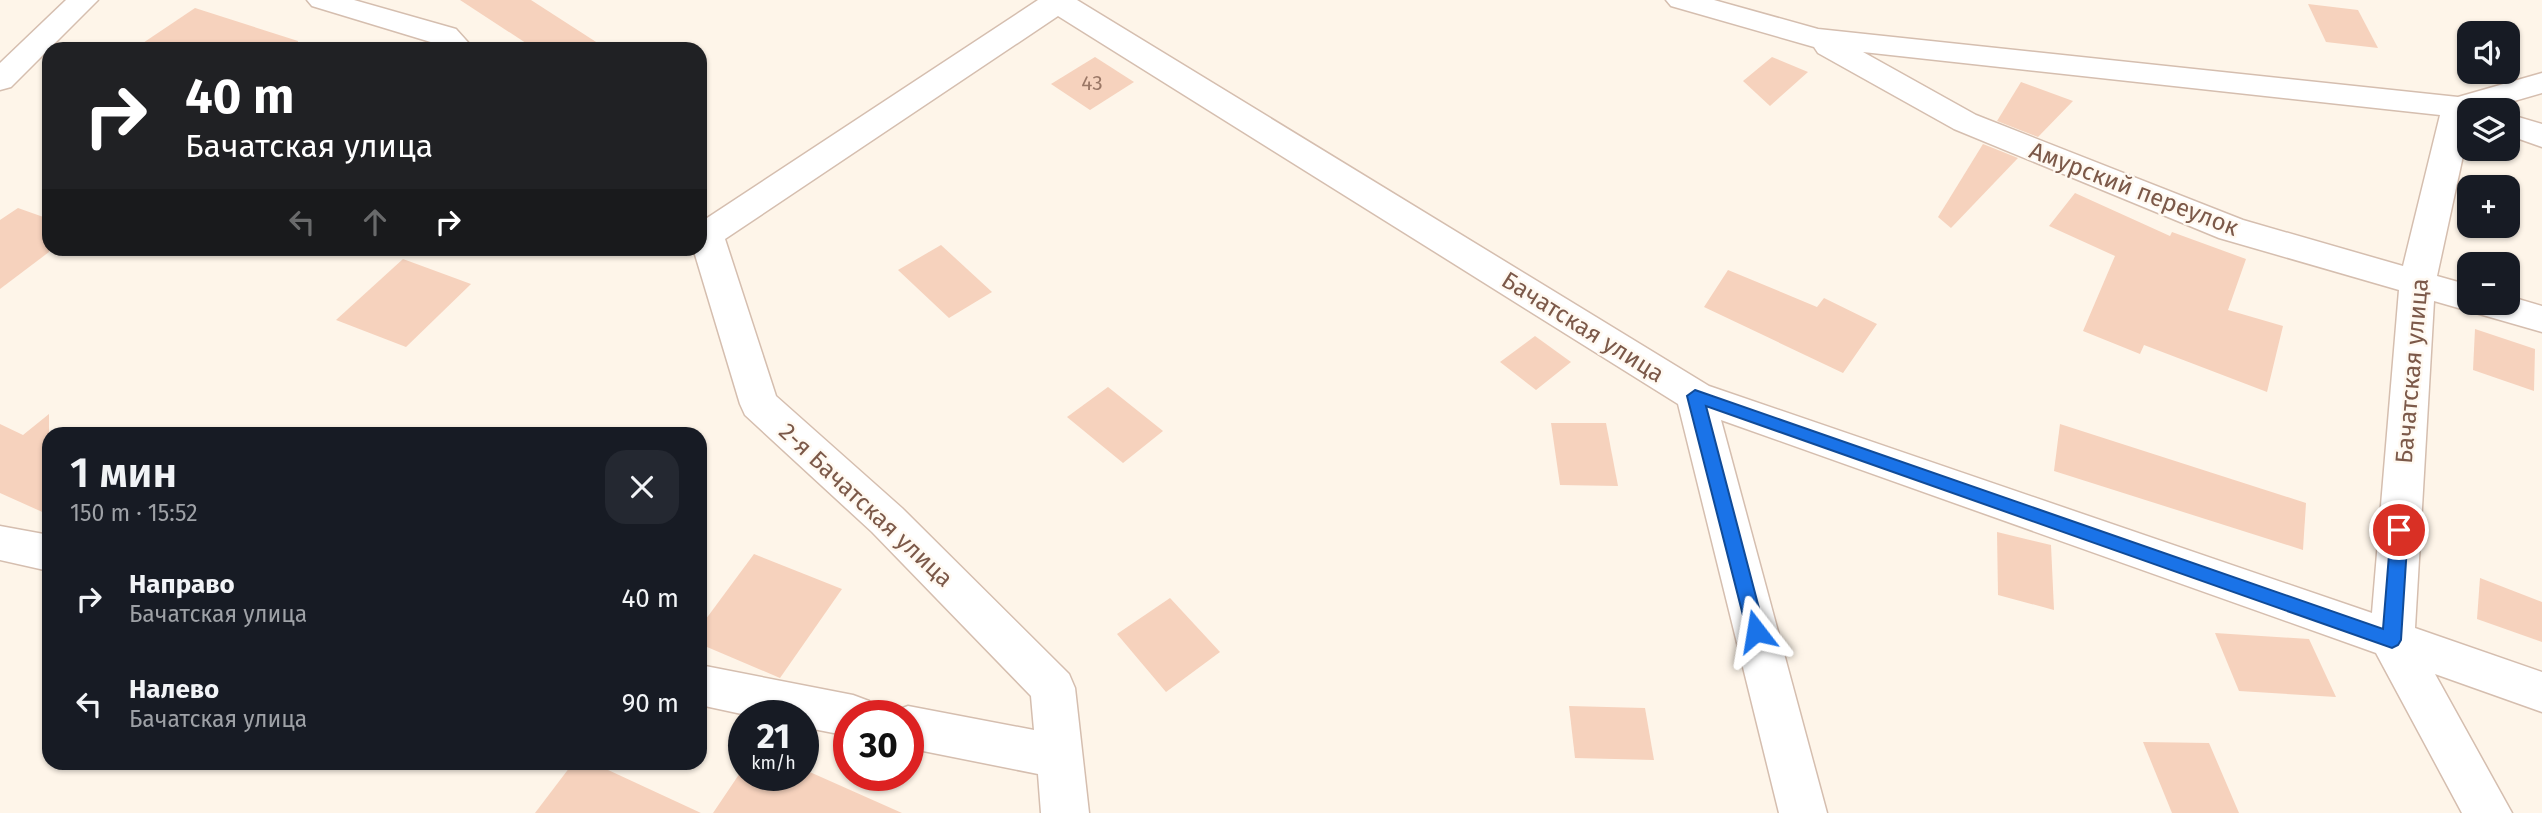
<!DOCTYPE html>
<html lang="ru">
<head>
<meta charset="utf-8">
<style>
	:root { --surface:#171b24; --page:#242831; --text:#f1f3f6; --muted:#9ea1a6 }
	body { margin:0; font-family:"Fira Sans",sans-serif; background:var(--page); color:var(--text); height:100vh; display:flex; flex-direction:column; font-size:26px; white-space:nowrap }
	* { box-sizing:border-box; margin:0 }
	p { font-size:23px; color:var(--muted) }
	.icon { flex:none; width:38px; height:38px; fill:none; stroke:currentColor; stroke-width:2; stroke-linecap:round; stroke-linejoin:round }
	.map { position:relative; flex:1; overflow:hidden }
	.panel { position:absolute; left:42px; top:427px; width:665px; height:343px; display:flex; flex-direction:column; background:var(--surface); border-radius:21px; box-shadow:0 2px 5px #0004 }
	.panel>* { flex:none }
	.banner { position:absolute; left:42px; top:42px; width:665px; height:214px; border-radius:21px; box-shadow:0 2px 5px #0004; background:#202124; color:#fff; overflow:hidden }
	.tools { position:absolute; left:2457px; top:21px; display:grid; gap:14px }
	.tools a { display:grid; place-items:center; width:63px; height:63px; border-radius:14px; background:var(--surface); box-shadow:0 2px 5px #0004; font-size:35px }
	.speed { position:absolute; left:728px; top:700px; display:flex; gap:14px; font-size:35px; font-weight:700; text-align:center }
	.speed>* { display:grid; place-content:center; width:91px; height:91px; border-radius:50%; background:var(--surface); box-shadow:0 2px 5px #0004; line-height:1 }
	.speed small { font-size:18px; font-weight:400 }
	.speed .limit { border:10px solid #d22; background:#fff; color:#111 }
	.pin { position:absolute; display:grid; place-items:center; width:60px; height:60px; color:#fff; margin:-30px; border:4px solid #fff; border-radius:50%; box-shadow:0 2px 7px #0007 }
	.me { position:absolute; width:77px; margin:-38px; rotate:346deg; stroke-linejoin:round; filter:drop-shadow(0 0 5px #0008) }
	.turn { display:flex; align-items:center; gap:24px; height:147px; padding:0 28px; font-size:32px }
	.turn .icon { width:91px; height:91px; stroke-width:2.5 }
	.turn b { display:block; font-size:49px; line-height:60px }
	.lanes { display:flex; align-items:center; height:66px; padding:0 28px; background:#0003; justify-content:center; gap:35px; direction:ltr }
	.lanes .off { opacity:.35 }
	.round { display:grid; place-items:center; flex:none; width:74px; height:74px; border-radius:21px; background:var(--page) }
	.headline { display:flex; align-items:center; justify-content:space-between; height:119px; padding:0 28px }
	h1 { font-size:42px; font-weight:600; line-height:52px }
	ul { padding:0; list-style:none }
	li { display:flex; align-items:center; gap:21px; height:105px; padding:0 28px }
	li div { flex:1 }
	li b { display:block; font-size:26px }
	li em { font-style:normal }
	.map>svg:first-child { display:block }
	.building { fill:#f6d2bd }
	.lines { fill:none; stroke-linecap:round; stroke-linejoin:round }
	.minor-casing { stroke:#d5beaf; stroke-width:3 }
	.minor { fill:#fff; fill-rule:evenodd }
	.route { fill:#1a73e8; stroke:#114b97; stroke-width:2 }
	.labels { text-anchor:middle; stroke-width:5; stroke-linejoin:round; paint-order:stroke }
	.number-label { font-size:21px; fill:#9a7766 }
	.street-label { font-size:24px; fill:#7c5949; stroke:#fff9f1 }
</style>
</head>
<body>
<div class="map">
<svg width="2542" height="813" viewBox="0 0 2542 813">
	<rect width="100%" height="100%" fill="#fef5e9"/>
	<g class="building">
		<polygon points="460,0 531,0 607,49 535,49"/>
		<polygon points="2308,4 2358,10 2378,48 2326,42"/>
		<polygon points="195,8 298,41 297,49 134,49"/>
		<polygon points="1095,57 1134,82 1090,110 1051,84"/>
		<polygon points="1772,57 1808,72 1770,106 1743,81"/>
		<polygon points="2021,82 2073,101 2038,137 1997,121"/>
		<polygon points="1983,144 2018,158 1951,228 1938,217"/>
		<polygon points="2075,193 2170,236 2172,232 2246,259 2228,310 2283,326 2267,392 2144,345 2140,354 2083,331 2115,256 2049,226"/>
		<polygon points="18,208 49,219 49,252 0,289 0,220"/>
		<polygon points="941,245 992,292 949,318 898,270"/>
		<polygon points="403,259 471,284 406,347 336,320"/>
		<polygon points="1728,270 1817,307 1824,298 1877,324 1843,373 1704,307"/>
		<polygon points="2475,329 2535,349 2534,391 2473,370"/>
		<polygon points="1535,336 1571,362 1536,390 1500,362"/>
		<polygon points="1108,387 1163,431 1123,463 1067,417"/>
		<polygon points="49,414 49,515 0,493 0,424 23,435"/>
		<polygon points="1551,423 1606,423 1618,486 1560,485"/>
		<polygon points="2060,424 2306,503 2303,550 2054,471"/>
		<polygon points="1997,532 2051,545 2054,610 1998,595"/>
		<polygon points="754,554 842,589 780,678 700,644 700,627"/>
		<polygon points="2480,578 2542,602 2542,642 2477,619"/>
		<polygon points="1170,598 1220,652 1166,692 1117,634"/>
		<polygon points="2215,633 2309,639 2336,697 2239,691"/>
		<polygon points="1569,706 1645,708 1654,760 1575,758"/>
		<polygon points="2143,742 2209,743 2239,813 2172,813"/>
		<polygon points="573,763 593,763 701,813 535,813"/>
		<polygon points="744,767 744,775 803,775 803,769 902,813 713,813"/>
	</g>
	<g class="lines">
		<g class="minor-casing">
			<g id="minor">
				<polygon points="66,0 98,0 11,87 0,90 0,63"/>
				<polygon points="307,0 354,0 456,29 474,49 441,49 434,43 312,6"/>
				<path d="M1038,0H1077L1709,386L2372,613L2399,290L2219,238L1954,129L1818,53L1814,47L1671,6L1666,0H1714L1818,29L2458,97L2542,73V93L2483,110H2469V128L2437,276L2469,285V303H2508V296L2542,306V332L2434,301L2415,628L2542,672V712L2435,674L2512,813H2462L2376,653L1721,420L1827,813H1779L1678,404L1058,16L725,239L776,396L902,508L1069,674L1075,688L1089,813H1041L1038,774L908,748V716H890L892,712L908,706L1034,730L1031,696L872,532L745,415L740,404L693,248H700V219L704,220ZM1863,52L2440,115L2403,266L2243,220L1976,115Z"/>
				<polygon points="2508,114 2542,124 2542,147 2508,135"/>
				<polygon points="0,526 49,535 49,571 0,560"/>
				<polygon points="700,665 853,695 869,701 876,716 849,716 849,736 803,727 803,716 751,716 700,705"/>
			</g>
		</g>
		<use href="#minor" class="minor"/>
	</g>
	<polygon class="route" points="1695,390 2383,629 2391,530 2393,525 2405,525 2408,530 2401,640 2398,645 2392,648 1706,406 1765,631 1762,636 1756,638 1750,636 1747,631 1687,396"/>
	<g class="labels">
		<g class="number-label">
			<text x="1092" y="90">43</text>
		</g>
		<g class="street-label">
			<text transform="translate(2134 189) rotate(21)" y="8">Амурский переулок</text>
			<text transform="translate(1583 327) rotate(32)" y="8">Бачатская улица</text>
			<text transform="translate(2412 371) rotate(-85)" y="8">Бачатская улица</text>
			<text transform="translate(866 505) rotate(43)" y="8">2-я Бачатская улица</text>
		</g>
	</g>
</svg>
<div class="tools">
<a><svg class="icon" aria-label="sound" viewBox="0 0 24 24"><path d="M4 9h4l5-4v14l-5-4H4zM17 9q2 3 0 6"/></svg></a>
<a><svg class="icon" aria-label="layers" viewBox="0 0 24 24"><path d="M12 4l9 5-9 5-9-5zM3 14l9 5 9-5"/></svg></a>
<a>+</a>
<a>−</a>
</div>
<div class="speed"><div>21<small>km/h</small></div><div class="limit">30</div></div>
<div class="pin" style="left:2399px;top:530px;background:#d93025"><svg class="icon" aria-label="arrive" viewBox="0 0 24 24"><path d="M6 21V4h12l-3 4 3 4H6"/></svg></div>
<svg class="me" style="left:1756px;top:631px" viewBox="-20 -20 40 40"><path d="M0-17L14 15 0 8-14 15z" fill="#1a73e8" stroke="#fff" stroke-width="4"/></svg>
<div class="banner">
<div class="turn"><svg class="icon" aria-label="right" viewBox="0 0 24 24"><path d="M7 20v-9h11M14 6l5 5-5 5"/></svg><div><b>40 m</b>Бачатская улица</div></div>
<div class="lanes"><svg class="icon off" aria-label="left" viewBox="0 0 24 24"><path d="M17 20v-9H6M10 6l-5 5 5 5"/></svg><svg class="icon off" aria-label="ahead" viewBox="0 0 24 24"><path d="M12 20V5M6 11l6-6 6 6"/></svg><svg class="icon" aria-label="right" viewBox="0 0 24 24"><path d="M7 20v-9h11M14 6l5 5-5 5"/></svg></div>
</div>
<section class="panel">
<div class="headline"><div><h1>1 мин</h1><p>150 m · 15:52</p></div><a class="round"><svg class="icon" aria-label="close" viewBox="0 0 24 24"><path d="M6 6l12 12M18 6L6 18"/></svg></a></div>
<ul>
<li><svg class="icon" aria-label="right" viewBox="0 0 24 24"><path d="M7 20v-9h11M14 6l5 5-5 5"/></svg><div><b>Направо</b><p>Бачатская улица</p></div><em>40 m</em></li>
<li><svg class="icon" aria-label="left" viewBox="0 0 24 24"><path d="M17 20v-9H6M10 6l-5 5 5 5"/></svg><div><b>Налево</b><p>Бачатская улица</p></div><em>90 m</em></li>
</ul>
</section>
</div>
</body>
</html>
